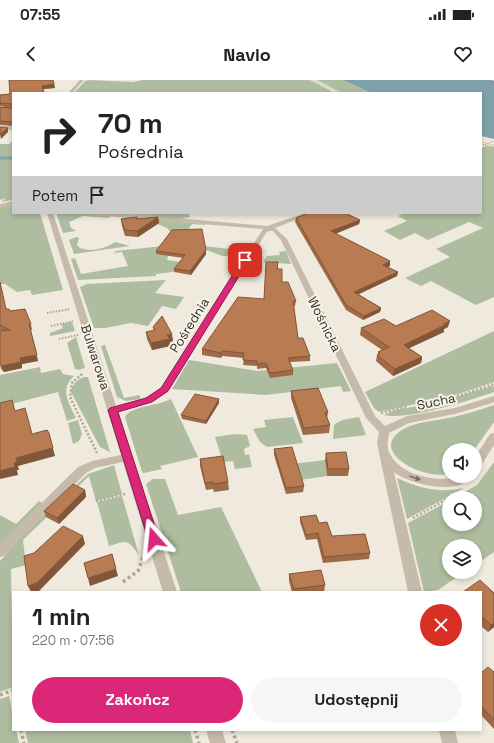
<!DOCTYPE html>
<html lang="pl">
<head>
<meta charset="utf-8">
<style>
	:root { --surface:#fff; --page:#f6f6f6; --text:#222; --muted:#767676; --accent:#db2777 }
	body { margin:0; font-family:"Space Grotesk",sans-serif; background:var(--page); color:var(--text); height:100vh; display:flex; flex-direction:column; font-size:15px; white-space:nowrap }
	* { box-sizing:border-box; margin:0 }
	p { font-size:13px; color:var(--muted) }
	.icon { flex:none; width:22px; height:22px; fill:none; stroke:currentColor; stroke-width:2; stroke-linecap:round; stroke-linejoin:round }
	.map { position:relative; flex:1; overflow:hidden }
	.panel { position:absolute; left:12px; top:511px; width:470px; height:140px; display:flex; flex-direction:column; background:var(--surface); border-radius:0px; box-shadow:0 2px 6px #0003 }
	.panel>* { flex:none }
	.banner { position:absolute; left:12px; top:12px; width:470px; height:122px; border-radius:0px; box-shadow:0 2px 6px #0003; background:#fff; color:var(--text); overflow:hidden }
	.buttons { position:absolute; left:442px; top:363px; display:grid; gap:8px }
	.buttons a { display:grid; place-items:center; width:40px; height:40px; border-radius:50%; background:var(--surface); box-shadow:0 2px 6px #0003; font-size:20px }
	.pin { position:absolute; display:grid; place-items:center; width:34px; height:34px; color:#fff; margin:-17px; border-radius:8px; box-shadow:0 2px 6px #0006 }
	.me { position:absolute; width:44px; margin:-22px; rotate:342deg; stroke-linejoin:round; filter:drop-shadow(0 0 3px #0008) }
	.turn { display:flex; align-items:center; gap:14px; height:84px; padding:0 20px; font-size:18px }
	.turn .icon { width:52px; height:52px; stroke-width:2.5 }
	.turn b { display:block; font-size:28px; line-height:34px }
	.then { display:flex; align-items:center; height:38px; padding:0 20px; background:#0003; gap:8px; font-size:15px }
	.round { display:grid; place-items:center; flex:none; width:42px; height:42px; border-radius:21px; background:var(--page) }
	.head { display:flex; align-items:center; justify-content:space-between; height:68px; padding:0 20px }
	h1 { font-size:24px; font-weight:600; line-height:30px }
	.action { display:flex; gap:8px; margin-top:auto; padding:8px 20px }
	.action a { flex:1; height:46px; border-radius:24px; background:var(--accent); color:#fff; font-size:16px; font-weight:600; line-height:46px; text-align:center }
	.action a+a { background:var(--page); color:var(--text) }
	.status { display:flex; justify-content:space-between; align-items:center; height:28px; padding:0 20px; background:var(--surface); direction:ltr }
	.status svg { height:11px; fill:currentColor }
	header { display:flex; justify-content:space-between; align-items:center; height:52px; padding:0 20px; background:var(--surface); font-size:18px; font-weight:600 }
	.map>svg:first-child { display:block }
	.green { fill:#aebd9f }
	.water { fill:#7fa1a9 }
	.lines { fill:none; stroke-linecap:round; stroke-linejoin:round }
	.stream { stroke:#7fa1a9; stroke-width:3 }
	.path-far3 { stroke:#b2a695; stroke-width:1; stroke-dasharray:1 1; stroke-linecap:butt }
	.path-far2 { stroke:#b2a695; stroke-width:2; stroke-dasharray:1.5 1.5; stroke-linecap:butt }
	.path-far1 { stroke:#b2a695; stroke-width:2.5; stroke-dasharray:2 2; stroke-linecap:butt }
	.path { stroke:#b2a695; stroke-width:3.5; stroke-dasharray:3 3; stroke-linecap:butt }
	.minor { fill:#c6bbaa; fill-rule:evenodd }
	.wall { fill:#9e6a47 }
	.shaded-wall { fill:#815639 }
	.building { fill:#b87b52; stroke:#815639 }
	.oneway { fill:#766d63 }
	.route { fill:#db2777; stroke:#8e194d }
	.labels { text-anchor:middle; stroke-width:4; stroke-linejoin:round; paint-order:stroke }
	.street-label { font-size:13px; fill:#342e29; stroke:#f7f3e9 }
</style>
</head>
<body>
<div class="status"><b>07:55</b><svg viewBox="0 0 49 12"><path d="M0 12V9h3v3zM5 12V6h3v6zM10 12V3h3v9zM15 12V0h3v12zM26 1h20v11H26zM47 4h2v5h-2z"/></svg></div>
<header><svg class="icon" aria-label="back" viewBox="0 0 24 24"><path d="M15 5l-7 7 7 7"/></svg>Navio<svg class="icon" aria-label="heart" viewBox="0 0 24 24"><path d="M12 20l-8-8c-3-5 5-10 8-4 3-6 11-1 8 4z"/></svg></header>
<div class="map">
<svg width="494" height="663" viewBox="0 0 494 663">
	<rect width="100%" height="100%" fill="#efeadd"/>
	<g class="green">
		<polygon points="89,0 133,2 143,0 309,0 335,13 74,13 85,1"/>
		<polygon points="317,0 343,0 371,13 342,13"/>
		<polygon points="13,60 13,120 1,122 6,118 0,120 0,64 9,64"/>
		<polygon points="486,66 494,67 494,217 476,225 431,201 421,206 405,198 450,177 436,169 483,148 469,142 428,160 415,153 400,160 384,151 407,141 398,136 404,133 481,133 481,68"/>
		<polygon points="13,125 13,133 40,133 63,210 32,215 30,210 17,212 5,204 0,204 0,127"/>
		<polygon points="56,133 83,133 110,136 109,138 83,136 69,142 71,148 76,151 63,153"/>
		<polygon points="118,133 189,133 190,137 180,139"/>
		<polygon points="113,136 205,144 206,145 192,144 184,155 172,154 167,148 148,140"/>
		<path d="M76,157L79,158L77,165L80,168C91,172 105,169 115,162L130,166L74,174L69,160Z"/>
		<polygon points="194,165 247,171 243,177 222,176"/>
		<polygon points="163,166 168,176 167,180 182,182 173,192 156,194 156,196 78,200 71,179 75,178 81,194 128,186 122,172 114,173 116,171"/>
		<polygon points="286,171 291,184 263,182 267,176 280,175 279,172"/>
		<polygon points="166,200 155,213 184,217 176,229 162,226 148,246 131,243 105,248 94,248 80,207 87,204"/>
		<polygon points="72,242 75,251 50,256 50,253 63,248 61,244"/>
		<polygon points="494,251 494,302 453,316 379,332 374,328 365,312"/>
		<polygon points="76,257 85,288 78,290 75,289 67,263"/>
		<polygon points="105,265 124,318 140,315 140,319 126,321 117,317 101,266"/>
		<polygon points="189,280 257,291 337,283 351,311 343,312 341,306 266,315 172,309"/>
		<path d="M40,287L41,293L60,289L63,294L74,296C59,309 69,323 76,338L67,341L58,312L0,327V295Z"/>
		<path d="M84,297H88L110,372L100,367L71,312C72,305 76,300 84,297Z"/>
		<path d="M492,306L494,307V312C471,320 406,341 384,335L396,330L440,322Z"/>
		<path d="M171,319L198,377L160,386L162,389L144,393L142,392L125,337C131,326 158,326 171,319Z"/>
		<path d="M494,325V342L474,370H449V394C422,400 368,371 402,350C416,341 437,341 453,337C467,334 480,330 494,325Z"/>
		<polygon points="293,337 303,363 267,367 260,362 253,349 266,347 264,340"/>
		<path d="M359,337L366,355L333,359L334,345C341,339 349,339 359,337Z"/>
		<polygon points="78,340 82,354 79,361 73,364 68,343"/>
		<polygon points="235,354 247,355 250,366 244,369 245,375 249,374 252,387 235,389 233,381 223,382 215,357"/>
		<polygon points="325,380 327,396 299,400 293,384"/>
		<polygon points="494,382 494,472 475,485 475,466 449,466 449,492 464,492 438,510 424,512 408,443 449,421 449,444 475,444 475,418 454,418 477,405"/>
		<polygon points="114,385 122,414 96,421 89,396 23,460 26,485 11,489 13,607 0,612 0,481 21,457 88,394"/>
		<path d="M397,398C421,409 438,413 464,408L407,439Z"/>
		<polygon points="153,399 165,399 178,435 221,427 262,512 181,512 146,404"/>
		<path d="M122,416L139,475C127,459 128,460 109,466L97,422Z"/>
		<polygon points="39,421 42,423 0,466 0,435 16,444"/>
		<polygon points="9,616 13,636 13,650 16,650 19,663 0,663 0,619"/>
		<polygon points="25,650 190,650 193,663 28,663"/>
	</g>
	<polygon class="water" points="343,0 492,0 494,1 494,59 481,56 481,13 371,13"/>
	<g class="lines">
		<polyline class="stream" points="0,78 13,78"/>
		<g class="path-far3">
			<polyline points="310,0 330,10"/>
			<polyline points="314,0 340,13"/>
			<polyline points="481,62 494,65"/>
			<polyline points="481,64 494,67"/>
			<polyline points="481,66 494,61"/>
		</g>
		<g class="path-far2">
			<polyline points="47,233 70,229"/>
			<polyline points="51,246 74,241"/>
			<polyline points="59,259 78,255"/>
		</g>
		<g class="path-far1">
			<polyline points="82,294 72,303 70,317 97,373"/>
			<polyline points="422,324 455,317 494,304"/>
			<polyline points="381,333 407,327"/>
			<polyline points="450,418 456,414"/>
			<polyline points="96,421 125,414"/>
			<polyline points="413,438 449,418"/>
		</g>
		<g class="path">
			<polyline points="123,502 138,491 143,477"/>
			<polyline points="0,615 13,610"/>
			<polyline points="21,650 24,663"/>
			<polyline points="195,650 199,663"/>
			<polyline points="232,650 237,663"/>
		</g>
		<g class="minor">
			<polygon points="80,0 84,0 72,13 68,13"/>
			<rect x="0" y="46" width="13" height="4"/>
			<polygon points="13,121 13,125 0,128 0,124"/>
			<path d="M47,133H53L116,326L146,318L162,308L263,149L94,135L91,133H118L267,146L305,133H314L275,148L287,159L375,336L385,346L407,336L455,328L494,316V322L492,323L455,334L409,343L389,353C388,360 386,367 390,374C399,392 423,398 441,399C451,399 461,396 472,396C460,417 409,404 394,392L422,512H408L377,363L379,352L366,338L281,160L273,151H269L266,153L168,312L152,322L118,332L177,512H163L123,382L95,388L86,393L4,476L0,477V464L78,387L92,381L121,375Z"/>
			<polygon points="494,353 494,365 479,389 475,390 475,377 490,354"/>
			<polygon points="206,650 222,650 226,663 210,663"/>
			<polygon points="439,650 455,650 458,663 442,663"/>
		</g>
	</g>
	<g class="wall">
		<polygon points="9,0 53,0 55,8 43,9 44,13 13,13 13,46 0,45 0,27 11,28 0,26 0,15 10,14"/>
		<polygon points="158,137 159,143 138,157 125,156 122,146 121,139 137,139"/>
		<polygon points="296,138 360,140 359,144 335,154 390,186 387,187 398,192 397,196 358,214 381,228 380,232 363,240 346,230 295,142"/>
		<polygon points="156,171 206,174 191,195 174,192 174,189 183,178 156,174"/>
		<polygon points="278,182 278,189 282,202 296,221 295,226 294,226 298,258 310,276 310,281 290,282 293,290 293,295 270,298 266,288 257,289 257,286 243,285 244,278 222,276 221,278 202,275 202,269 264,219"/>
		<polygon points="0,202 6,229 31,244 32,250 30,250 38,281 22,284 22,288 4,292 1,289 0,284 0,251 1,251 0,250"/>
		<polygon points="396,246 448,247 444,249 444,252 409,268 422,277 421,283 393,296 376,281 377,275 378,274 378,272 382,270 360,255 361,248"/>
		<polygon points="153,247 173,261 170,262 170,266 152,270 147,259 146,252 154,251"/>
		<polygon points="291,311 328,332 327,339 330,345 329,353 303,355 291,318"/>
		<polygon points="219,319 219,323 206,344 182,339 181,335"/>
		<polygon points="274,369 304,406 303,412 286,414 274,375"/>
		<polygon points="326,373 349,389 348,396 327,396 325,380"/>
		<polygon points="200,379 228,402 229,410 214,412 213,409 206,410 200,386"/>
		<polygon points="85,410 86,417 59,444 46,437 44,431"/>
		<polygon points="300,437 319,443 332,456 370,473 369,479 323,483 317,459 306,460 300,442"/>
		<polygon points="289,494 325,505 324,512 292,512 289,501"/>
		<polygon points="481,512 494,547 488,552 481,546"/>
		<polygon points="494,592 494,649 481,635 481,593"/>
	</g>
	<g class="shaded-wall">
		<polygon points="54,4 55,8 43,9 42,6"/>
		<polygon points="8,48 8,52 1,59 0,54"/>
		<polygon points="158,137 159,143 138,157 137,151"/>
		<polygon points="360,140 359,144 330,156 331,151"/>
		<polygon points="206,170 206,174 191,195 190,191"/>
		<polygon points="390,181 390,186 382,189 383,185"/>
		<polygon points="398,192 397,196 353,217 354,212"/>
		<polygon points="381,228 380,232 363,240 364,236"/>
		<polygon points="450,241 448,247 444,249 444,252 403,271 404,265"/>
		<polygon points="29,244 38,281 22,284 22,288 4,292 2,286 20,278"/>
		<polygon points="172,254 173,261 170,262 170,266 152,270 151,263 167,255"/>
		<polygon points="222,271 222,276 221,278 221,273"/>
		<polygon points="422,277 421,283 393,296 395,289"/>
		<polygon points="219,319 219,323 206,344 206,341"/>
		<polygon points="49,353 55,376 18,386 19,390 17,390 18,395 0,399 0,391"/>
		<polygon points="85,410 86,417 59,444 57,438"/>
		<polygon points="83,456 85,464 39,511 35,512 31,512 28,506"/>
		<polygon points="116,489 118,496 90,506 88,498"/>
		<polygon points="494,543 494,547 488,552 491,545"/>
	</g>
	<g class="building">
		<polygon points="9,0 53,0 54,4 42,6 44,12 43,13 13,13 13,24 0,23 0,15 10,14"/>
		<polygon points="13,26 13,42 0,41 0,27 12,28"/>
		<polygon points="0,47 8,48 0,54"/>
		<polygon points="308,133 345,133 360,140 331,151 390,181 383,185 398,192 354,212 381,228 364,236 346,225 296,138"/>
		<polygon points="137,137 137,139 158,137 137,151 125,150 121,139"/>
		<polygon points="202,149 206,170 190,191 174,189 185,175 156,171 172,150"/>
		<polygon points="266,182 278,182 277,189 282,189 282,202 288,202 296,221 293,221 298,258 303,258 310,276 288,278 293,290 270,293 266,283 257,284 257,281 243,280 244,273 222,271 221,273 202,269 238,217 264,219"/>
		<polygon points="0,202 6,229 9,229 10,231 25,229 31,244 29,244 37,275 20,278 21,282 2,286 0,284 0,251 10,250 0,245"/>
		<polygon points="432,230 450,241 443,244 445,245 404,265 422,277 395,289 377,275 380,273 378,272 389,267 361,248 384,239 396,246"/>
		<polygon points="162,236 172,254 167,255 170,259 151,263 146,252 155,250 153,247"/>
		<polygon points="318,308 328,332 325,333 330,345 304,348 291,311"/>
		<polygon points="195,314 219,319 206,341 181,335"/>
		<polygon points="12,320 15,331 25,328 32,354 47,350 49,353 53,368 16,378 17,382 14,383 15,387 0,391 0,323"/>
		<polygon points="292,367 304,406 286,408 274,369"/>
		<polygon points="346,372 349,389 328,389 326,373"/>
		<polygon points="223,376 228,402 213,404 213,402 205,403 200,379"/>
		<polygon points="73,404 85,410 57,438 44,431"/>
		<polygon points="316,435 319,443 327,442 332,456 365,454 370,473 324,477 318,453 306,455 300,437"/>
		<polygon points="63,446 83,456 37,503 28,506 24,476 34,473"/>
		<polygon points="112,474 116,489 88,498 84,483"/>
		<polygon points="321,490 325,505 294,509 289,494"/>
		<polygon points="480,500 494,513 494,543 491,545 481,536 481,512 463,512"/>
		<polygon points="488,587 494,592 494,640 481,626 481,615 482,614 481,613 481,593"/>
	</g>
	<defs><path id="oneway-solid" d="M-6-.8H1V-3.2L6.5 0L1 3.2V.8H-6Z"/></defs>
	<use class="oneway" href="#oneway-solid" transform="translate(415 398) rotate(19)"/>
	<polygon class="route" points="245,178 249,180 168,311 152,322 118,332 159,459 158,462 150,462 148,459 108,330 110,328 146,318 161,308 242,180"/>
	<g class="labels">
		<g class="street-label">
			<text transform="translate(325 244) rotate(64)" y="5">Wośnicka</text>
			<text transform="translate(189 245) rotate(-58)" y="5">Pośrednia</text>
			<text transform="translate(96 277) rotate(72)" y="5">Bulwarowa</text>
			<text transform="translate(436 321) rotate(-12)" y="5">Sucha</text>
		</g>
	</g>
</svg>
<div class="buttons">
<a><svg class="icon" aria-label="sound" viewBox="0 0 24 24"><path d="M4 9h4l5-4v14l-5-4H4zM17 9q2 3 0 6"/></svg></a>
<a><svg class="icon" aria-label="search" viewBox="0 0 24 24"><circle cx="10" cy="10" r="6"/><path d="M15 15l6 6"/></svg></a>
<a><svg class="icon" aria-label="layers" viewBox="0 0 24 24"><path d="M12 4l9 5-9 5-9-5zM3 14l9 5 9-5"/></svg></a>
</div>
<div class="pin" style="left:245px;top:180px;background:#d93025"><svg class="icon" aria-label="arrive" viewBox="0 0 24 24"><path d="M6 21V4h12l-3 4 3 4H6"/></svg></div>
<svg class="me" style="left:154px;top:459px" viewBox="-20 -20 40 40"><path d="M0-17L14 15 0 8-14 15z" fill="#db2777" stroke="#fff" stroke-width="4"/></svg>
<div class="banner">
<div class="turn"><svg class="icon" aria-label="right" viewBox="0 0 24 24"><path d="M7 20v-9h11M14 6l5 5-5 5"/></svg><div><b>70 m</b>Pośrednia</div></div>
<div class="then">Potem<svg class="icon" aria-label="arrive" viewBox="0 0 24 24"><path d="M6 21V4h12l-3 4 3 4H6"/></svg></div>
</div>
<section class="panel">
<div class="head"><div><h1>1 min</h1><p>220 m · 07:56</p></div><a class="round" style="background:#d93025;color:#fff"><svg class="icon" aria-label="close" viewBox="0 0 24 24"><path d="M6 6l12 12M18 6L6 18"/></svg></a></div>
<div class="action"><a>Zakończ</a><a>Udostępnij</a></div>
</section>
</div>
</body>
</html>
